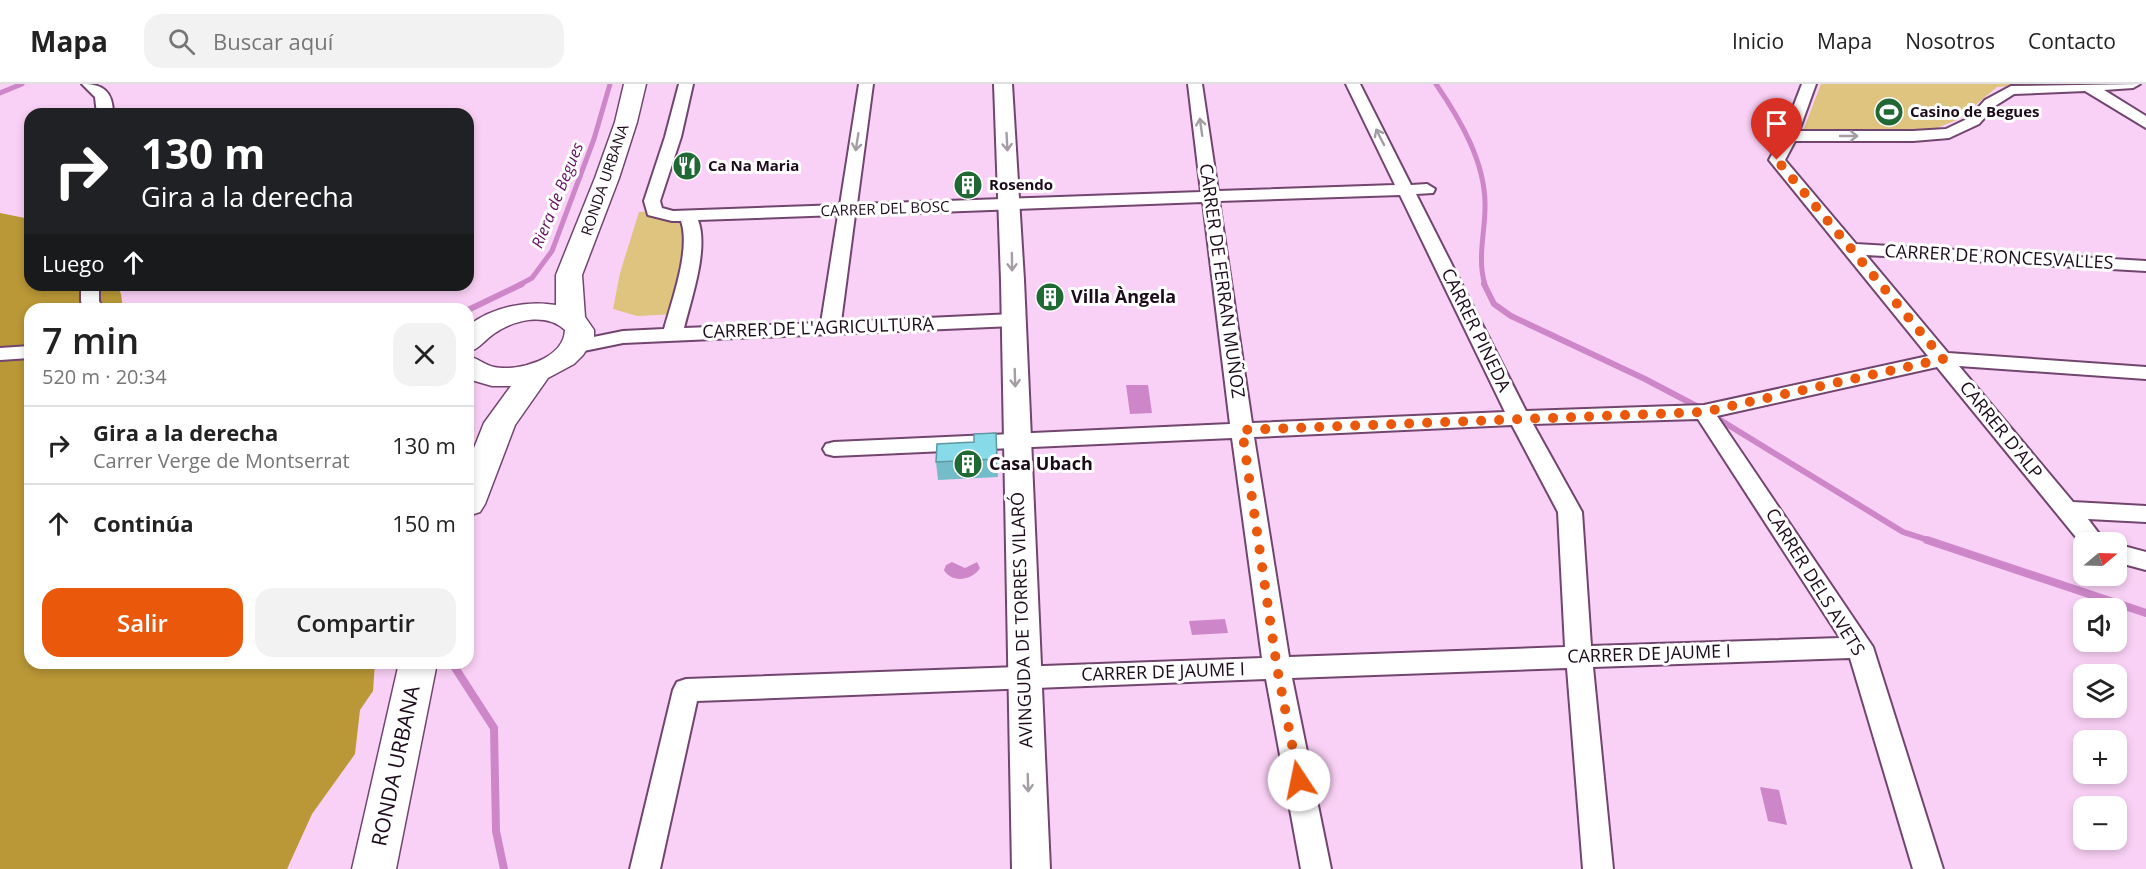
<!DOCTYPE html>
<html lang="es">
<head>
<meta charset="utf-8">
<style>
	:root { --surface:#fff; --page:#f2f2f2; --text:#222; --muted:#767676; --line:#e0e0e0; --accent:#ea580c }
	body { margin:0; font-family:"Open Sans",sans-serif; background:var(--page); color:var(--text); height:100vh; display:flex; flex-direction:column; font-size:22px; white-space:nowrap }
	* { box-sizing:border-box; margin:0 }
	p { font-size:20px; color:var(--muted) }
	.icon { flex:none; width:33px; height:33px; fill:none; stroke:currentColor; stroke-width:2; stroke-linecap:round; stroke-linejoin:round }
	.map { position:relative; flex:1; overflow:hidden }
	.details { position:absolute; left:24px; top:219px; width:450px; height:366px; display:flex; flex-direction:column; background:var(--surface); border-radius:18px; box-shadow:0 3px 9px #0003 }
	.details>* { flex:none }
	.top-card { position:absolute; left:24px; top:24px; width:450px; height:183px; border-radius:18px; box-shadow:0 3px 9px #0003; background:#202124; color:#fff; overflow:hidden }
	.needle { width:39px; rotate:71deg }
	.fabs { position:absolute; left:2073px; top:448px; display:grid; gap:12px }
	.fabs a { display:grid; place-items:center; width:54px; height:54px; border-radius:12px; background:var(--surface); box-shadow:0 3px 9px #0003; font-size:30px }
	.pin { position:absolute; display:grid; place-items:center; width:51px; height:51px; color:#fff; margin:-62px -26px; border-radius:50% 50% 50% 0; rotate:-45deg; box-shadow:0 0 6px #0007 }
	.pin .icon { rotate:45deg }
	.me { position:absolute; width:66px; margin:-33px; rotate:349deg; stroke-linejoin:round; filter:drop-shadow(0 0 4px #0008) }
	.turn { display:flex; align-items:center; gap:21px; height:126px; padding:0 18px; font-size:27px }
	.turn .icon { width:78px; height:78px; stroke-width:2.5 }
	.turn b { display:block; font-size:42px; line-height:51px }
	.then { display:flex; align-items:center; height:57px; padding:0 18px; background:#0003; gap:12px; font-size:22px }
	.round { display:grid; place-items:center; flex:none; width:63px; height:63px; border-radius:18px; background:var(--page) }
	.headline { display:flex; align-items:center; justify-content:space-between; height:102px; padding:0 18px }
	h1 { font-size:36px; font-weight:600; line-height:45px }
	.button { display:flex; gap:12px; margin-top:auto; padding:12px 18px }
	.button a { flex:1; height:69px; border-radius:18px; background:var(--accent); color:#fff; font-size:24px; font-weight:600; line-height:69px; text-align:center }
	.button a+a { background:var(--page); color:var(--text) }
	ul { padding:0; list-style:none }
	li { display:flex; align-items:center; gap:18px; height:78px; padding:0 18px; border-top:2px solid var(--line) }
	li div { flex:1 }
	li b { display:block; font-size:22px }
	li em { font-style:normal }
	header { display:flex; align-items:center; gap:36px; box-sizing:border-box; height:84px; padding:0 30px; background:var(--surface); border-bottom:2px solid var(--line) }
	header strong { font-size:28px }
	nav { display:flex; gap:33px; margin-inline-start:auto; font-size:21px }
	.search { width:420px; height:54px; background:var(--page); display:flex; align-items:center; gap:15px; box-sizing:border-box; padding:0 21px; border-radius:18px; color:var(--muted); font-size:22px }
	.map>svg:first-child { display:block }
	.green { fill:#dec47f }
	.forest { fill:#ba9837 }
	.water { fill:#cd87c8 }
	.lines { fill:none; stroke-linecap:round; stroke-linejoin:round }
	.stream-far2 { stroke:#cd87c8; stroke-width:5 }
	.stream-far1 { stroke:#cd87c8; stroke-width:6 }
	.stream { stroke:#cd87c8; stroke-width:8 }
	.minor-casing { stroke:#71456e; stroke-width:4 }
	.tertiary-casing { stroke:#71456e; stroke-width:4 }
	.secondary-casing { stroke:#71456e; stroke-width:3 }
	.minor { fill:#fff; fill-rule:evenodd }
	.tertiary { fill:#fff; fill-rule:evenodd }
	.secondary { fill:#fff; fill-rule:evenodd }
	.wall { fill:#74bcc8 }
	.building { fill:#87dbe9; stroke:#5e99a3; stroke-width:1.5 }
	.oneway { stroke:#a49da4 }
	.route { stroke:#ea580c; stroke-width:10; stroke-dasharray:0 18 }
	.labels { text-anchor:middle; stroke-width:6; stroke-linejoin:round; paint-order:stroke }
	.far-poi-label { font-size:15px; font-weight:bold; fill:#1c0b1b; stroke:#fff; text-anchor:start }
	.far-street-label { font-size:15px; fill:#1c0b1b; stroke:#fff }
	.far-water-label { font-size:16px; font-style:italic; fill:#651063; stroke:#fff }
	.street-label { font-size:18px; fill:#1c0b1b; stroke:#fff }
	.poi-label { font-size:18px; font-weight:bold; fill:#1c0b1b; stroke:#fff; text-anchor:start }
	.near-street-label { font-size:21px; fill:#1c0b1b; stroke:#fff }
</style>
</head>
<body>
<header>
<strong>Mapa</strong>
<div class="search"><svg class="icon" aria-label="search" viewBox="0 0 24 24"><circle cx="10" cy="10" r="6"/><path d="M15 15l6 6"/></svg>Buscar aquí</div>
<nav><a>Inicio</a><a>Mapa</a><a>Nosotros</a><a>Contacto</a></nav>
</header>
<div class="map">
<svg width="2146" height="785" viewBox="0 0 2146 785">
	<rect width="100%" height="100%" fill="#fad1f6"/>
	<g class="green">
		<polygon points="1821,0 2042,0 1997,3 1959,35 1927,48 1803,47"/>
		<polygon points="654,127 688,133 677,230 637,232 613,225 620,189 639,128"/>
	</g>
	<polygon class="forest" points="0,129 30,135 30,201 117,201 121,210 123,225 30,225 30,579 375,579 373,607 360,626 355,670 312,730 287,785 0,785"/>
	<g class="water">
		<polygon points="1126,301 1148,301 1152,329 1130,330"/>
		<path d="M952,478L965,484L977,478L980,484C973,496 952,500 944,486L946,481Z"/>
		<polygon points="1225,535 1228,549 1192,551 1189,537"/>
		<polygon points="1760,703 1779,706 1787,741 1768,737"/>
	</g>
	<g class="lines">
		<g class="stream-far2">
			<path d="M1436,0C1460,35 1486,79 1485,123C1485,149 1477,175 1485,201"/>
			<polyline points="0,9 22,0"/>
			<polyline points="519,201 532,194 552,167 594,55 610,0"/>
		</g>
		<g class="stream-far1">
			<polyline points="1484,200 1494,220 1511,232 1645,295 1702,325"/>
			<polyline points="468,226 522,200"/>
			<polyline points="1712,331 1903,448 1931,457"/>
		</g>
		<g class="stream">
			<polyline points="1927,456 2146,529"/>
			<polyline points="452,579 494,644 496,747 504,785"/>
		</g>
		<g class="minor-casing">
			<g id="minor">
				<path d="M82,0C103,0 113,7 113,30H97L95,13Z"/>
				<path d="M679,0H693L681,53L660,117L662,124L673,127L840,121L859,0H873L857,120L1201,108L1188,0H1202L1218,107L1395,101L1346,0H1360L1411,101L1427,100L1435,105L1433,109L1416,110L1526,327L1704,321L1928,272L1769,76L1782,52L1802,0H1816L1799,47H1913L1946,45L1969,34L1985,16L2011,2L2140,0L2133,4L2104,6L2146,32V44L2085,7L2014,10L1995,22L1979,40L1949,54L1913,57H1795L1785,76L1856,160L2146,177V187L1866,171L1948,269L2146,283V295L1959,282L2073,418L2146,422V438L2088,435L2106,459H2084V463L1937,283L1717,332L1873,563L1943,785H1913L1850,574L1593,583L1613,785H1583L1567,584L1292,594L1331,785H1301L1266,595L697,617L660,785H630L673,606L677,598L686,595L1262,574L1232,354L834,372L826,370L823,365L826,360L834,358L1230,340L1203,118L855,131L841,238L1013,230L1020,232L1023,236L1020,240L1013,242L623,259L574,269L567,267L564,263L567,259L574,257L623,247L664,245C672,216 691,165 681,137H672L648,131L644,117L665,53ZM1400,111L1505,328L1252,339L1219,117ZM838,131L821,239L684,244C691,215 709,165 698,136ZM1698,335L1840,554L1591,562L1582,428L1533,340ZM1512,341L1558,428L1565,563L1289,573L1254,353Z"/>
				<polygon points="81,201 99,201 99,217 103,225 83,225 81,217"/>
				<polygon points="30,262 30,274 0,276 0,264"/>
				<polygon points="2116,460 2146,468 2146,486 2116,478"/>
			</g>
		</g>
		<g class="tertiary-casing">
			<polygon id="tertiary" points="994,0 1012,0 1024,196 1050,785 1012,785 1001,196"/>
		</g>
		<g class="secondary-casing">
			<g id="secondary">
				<path d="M624,0H646L637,38L619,94L582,191L585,233L594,246V254L583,271L574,280L548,294L515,341L485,420L480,428L468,432V379L484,339L511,302H492L468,295V272C477,274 485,281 494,283C518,288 564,275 565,246C546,228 514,236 495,249C484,256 480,265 468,268V242C492,223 527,216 556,221V191L595,94L615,38Z"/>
				<polygon points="399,579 437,579 396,785 352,785"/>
			</g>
		</g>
		<use href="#minor" class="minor"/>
		<use href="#tertiary" class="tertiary"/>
		<use href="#secondary" class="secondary"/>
	</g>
	<polygon class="wall" points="996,349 998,393 938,396 936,378"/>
	<polygon class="building" points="996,349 997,375 936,378 937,360 974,358 974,350"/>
	<defs><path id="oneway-shaft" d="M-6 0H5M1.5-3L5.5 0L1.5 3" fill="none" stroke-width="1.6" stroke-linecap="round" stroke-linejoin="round" transform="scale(1.5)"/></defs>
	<g class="oneway">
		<use href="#oneway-shaft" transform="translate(1201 43) rotate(-98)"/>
		<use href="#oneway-shaft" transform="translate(1849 52)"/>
		<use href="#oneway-shaft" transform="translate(1380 53) rotate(-117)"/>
		<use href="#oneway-shaft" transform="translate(857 58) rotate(99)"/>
		<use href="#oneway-shaft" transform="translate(1007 58) rotate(87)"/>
		<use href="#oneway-shaft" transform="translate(1012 178) rotate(89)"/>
		<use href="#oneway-shaft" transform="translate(1015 294) rotate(88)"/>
		<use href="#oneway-shaft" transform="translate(1028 699) rotate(88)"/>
	</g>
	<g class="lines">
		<polyline class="route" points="1299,696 1277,584 1242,346 1704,328 1943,275 1777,76"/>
	</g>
	<defs>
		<g id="stadium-disc" transform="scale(1.5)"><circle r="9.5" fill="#206834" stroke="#fff"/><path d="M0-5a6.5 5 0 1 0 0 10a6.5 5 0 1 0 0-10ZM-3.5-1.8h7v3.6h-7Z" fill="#fff"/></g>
		<g id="restaurant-disc" transform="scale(1.5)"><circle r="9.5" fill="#206834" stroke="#fff"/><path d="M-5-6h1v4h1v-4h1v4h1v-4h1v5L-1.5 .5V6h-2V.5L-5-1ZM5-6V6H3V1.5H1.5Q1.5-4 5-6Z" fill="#fff"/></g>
		<g id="building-disc" transform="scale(1.5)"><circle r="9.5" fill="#206834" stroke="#fff"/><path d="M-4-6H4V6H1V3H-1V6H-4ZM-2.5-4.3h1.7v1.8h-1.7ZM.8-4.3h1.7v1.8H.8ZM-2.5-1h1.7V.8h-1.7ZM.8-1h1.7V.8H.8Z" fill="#fff"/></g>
	</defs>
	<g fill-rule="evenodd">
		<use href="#stadium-disc" x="1889" y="28"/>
		<use href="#restaurant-disc" x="687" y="82"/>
		<use href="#building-disc" x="968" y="101"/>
		<use href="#building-disc" x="1050" y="213"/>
		<use href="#building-disc" x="968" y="380"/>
	</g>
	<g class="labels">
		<g class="far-poi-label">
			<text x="1910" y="33">Casino de Begues</text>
			<text x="708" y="87">Ca Na Maria</text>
			<text x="989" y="106">Rosendo</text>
		</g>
		<g class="far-street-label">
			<text transform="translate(605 96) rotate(-71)" y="5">RONDA URBANA</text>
			<text transform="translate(885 125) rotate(-2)" y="5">CARRER DEL BOSC</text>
		</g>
		<g class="far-water-label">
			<text transform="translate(557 111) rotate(-68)" y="6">Riera de Begues</text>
		</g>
		<g class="street-label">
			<text transform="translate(1999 173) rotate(3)" y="6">CARRER DE RONCESVALLES</text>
			<text transform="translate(1222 197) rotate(82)" y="6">CARRER DE FERRAN MUÑOZ</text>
			<text transform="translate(818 244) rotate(-2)" y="6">CARRER DE L'AGRICULTURA</text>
			<text transform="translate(1476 246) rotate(64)" y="6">CARRER PINEDA</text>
			<text transform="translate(2001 346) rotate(51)" y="6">CARRER D'ALP</text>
			<text transform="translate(1815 498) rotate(58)" y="6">CARRER DELS AVETS</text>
			<text transform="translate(1022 536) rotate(-92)" y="6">AVINGUDA DE TORRES VILARÓ</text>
			<text transform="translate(1649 570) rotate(-2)" y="6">CARRER DE JAUME I</text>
			<text transform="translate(1163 588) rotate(-2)" y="6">CARRER DE JAUME I</text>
		</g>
		<g class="poi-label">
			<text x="1071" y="219">Villa Àngela</text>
			<text x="989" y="386">Casa Ubach</text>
		</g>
		<g class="near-street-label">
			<text transform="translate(396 682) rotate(-78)" y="7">RONDA URBANA</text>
		</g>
	</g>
</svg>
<div class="fabs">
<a><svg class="needle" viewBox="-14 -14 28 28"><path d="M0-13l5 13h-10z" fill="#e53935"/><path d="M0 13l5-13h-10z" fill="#767676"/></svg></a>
<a><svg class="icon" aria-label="sound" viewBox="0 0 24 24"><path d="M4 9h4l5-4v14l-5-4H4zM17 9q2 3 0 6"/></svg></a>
<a><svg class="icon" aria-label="layers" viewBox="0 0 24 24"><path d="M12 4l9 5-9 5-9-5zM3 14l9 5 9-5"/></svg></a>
<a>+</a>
<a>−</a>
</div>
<div class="pin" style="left:1777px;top:76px;background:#d93025"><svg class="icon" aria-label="arrive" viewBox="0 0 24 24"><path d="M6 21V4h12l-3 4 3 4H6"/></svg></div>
<svg class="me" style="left:1299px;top:696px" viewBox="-20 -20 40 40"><circle r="19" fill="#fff"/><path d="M0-13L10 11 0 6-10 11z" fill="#ea580c"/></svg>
<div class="top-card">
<div class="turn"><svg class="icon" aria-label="right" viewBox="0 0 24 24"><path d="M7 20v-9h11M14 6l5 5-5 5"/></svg><div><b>130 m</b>Gira a la derecha</div></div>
<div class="then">Luego<svg class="icon" aria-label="ahead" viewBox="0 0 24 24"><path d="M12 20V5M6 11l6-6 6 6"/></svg></div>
</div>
<section class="details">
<div class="headline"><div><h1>7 min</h1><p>520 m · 20:34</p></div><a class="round"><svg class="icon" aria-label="close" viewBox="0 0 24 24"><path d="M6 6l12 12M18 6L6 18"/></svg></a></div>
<ul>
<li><svg class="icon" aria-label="right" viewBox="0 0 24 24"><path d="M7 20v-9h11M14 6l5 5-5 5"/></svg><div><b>Gira a la derecha</b><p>Carrer Verge de Montserrat</p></div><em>130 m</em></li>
<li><svg class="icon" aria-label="ahead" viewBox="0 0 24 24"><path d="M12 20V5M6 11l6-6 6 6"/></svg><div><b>Continúa</b></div><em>150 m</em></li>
</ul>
<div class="button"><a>Salir</a><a>Compartir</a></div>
</section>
</div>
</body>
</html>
